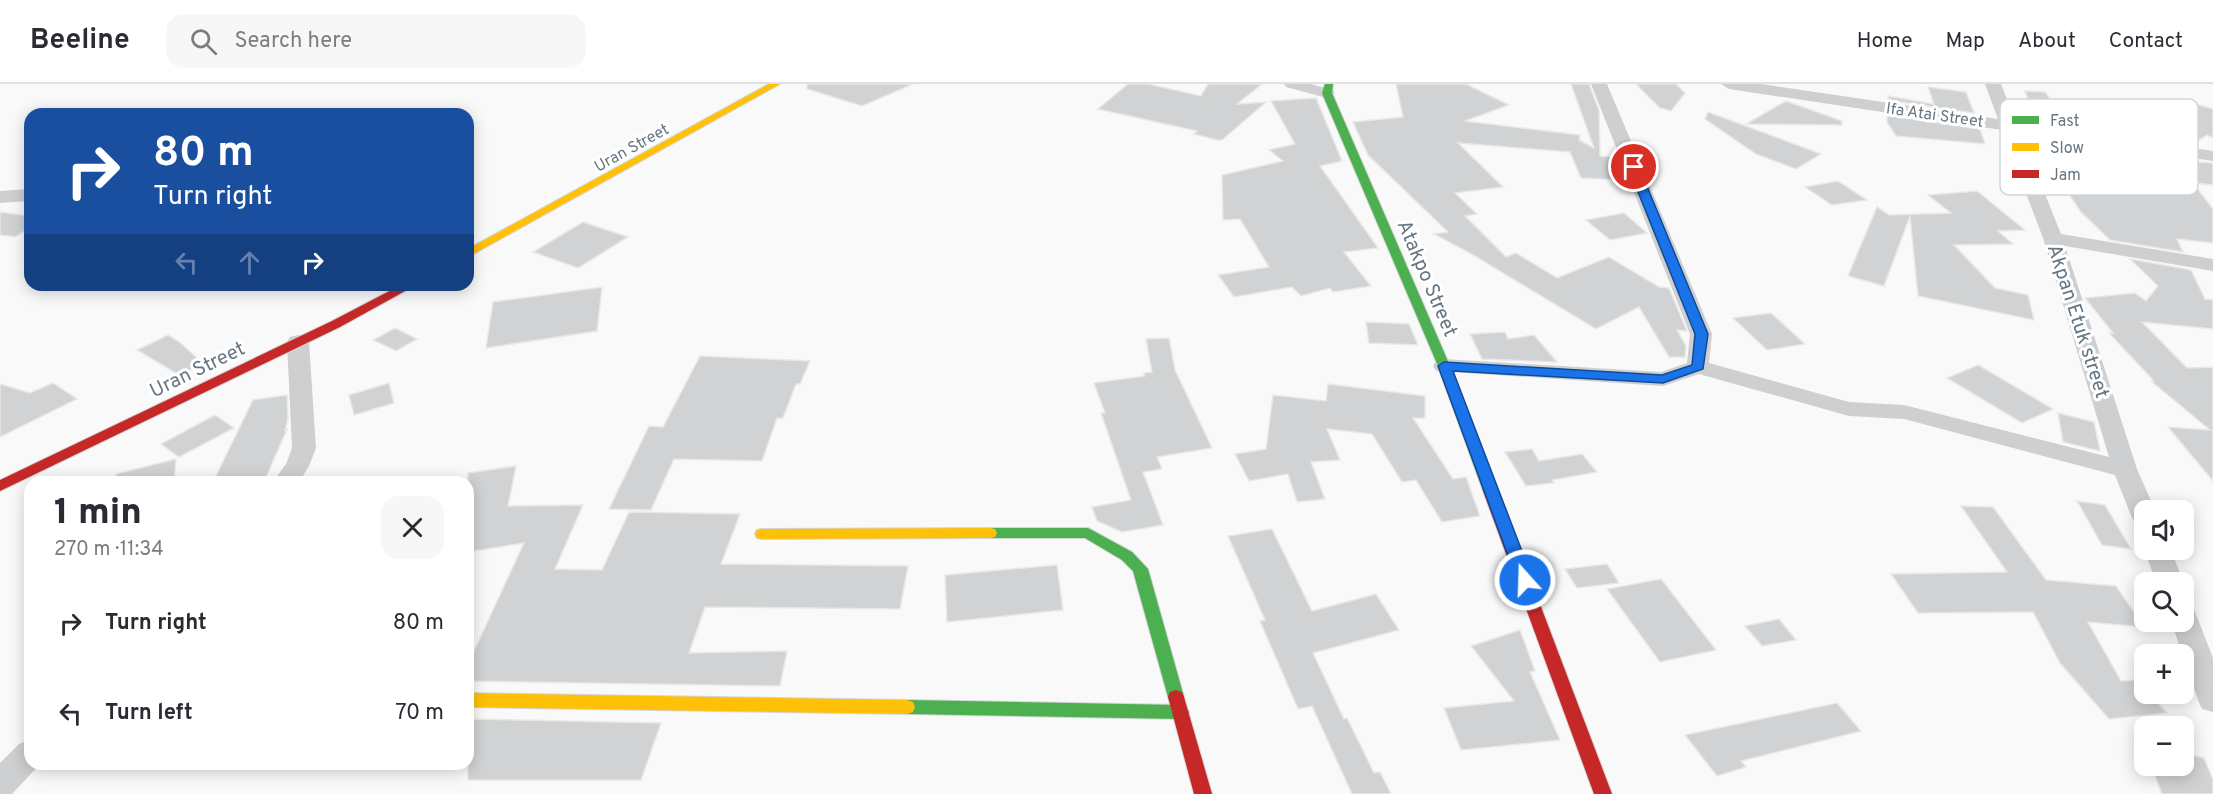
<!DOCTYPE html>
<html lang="en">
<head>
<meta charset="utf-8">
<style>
	:root { --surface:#fff; --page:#f7f7f7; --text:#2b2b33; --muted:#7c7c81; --line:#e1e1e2 }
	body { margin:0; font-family:Overpass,sans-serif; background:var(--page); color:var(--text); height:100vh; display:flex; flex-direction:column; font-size:22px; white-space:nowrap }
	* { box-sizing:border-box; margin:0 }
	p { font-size:20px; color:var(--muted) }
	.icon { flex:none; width:33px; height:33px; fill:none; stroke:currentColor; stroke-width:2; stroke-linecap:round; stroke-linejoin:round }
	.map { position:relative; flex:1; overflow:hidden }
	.sheet { position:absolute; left:24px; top:392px; width:450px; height:294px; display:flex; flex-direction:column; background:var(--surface); border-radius:18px; box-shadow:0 3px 15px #0003 }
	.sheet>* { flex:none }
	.guide { position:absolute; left:24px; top:24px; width:450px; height:183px; border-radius:18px; box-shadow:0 3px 15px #0003; background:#1a4fa0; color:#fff; overflow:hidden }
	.controls { position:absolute; left:2134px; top:416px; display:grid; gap:12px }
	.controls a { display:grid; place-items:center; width:60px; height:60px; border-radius:12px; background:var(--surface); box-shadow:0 3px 15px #0003; font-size:30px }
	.pin { position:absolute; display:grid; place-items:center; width:51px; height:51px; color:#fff; margin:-26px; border:3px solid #fff; border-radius:50%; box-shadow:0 2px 6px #0007 }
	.me { position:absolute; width:66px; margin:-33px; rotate:340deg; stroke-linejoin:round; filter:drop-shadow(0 0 4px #0008) }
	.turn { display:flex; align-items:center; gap:21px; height:126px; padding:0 30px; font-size:27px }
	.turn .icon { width:78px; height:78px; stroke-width:2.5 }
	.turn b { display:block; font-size:42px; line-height:51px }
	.lanes { display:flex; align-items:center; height:57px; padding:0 30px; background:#0003; justify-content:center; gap:30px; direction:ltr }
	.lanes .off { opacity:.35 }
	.round { display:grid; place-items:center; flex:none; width:63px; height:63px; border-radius:18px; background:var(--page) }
	.summary { display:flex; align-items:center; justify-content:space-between; height:102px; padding:0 30px }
	h1 { font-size:36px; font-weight:800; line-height:45px }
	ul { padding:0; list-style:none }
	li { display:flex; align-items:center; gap:18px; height:90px; padding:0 30px }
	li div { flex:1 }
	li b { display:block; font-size:22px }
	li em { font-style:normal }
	header { display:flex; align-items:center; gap:36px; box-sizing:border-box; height:84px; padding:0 30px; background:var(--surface); border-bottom:2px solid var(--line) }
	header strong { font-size:28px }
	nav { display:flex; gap:33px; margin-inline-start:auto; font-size:21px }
	.search { width:420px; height:54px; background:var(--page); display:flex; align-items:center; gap:15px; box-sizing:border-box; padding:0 21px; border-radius:18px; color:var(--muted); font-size:22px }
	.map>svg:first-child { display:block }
	.building { fill:#d0d2d3; stroke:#e8e8e8; stroke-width:1.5 }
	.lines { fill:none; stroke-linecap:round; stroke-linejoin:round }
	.fast-casing { stroke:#d5d6d7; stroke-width:2 }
	.slow-casing { stroke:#d5d6d7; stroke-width:2 }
	.jam-casing { stroke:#d5d6d7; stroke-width:2 }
	.street { fill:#cecfd0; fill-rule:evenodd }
	.fast { fill:#4caf50; fill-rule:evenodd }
	.slow { fill:#ffc107; fill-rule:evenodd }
	.jam { fill:#c62828; fill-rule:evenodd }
	.route { fill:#1a73e8; stroke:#114b97; stroke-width:1.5 }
	.labels { text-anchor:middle; stroke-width:6; stroke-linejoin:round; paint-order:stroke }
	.far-street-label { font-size:16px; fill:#657683; stroke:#fff }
	.street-label { font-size:20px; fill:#657683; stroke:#fff }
	.key { fill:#fff; stroke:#d1d6da; stroke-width:1.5 }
	.key-label { font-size:16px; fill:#657683 }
</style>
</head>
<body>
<header>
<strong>Beeline</strong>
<div class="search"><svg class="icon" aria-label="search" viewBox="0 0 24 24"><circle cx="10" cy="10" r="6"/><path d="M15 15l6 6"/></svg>Search here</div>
<nav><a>Home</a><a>Map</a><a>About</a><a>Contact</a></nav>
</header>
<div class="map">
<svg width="2213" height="710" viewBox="0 0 2213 710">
	<rect width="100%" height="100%" fill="#f9f9f9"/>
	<g class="building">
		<polygon points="807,0 913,0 862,22 807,5"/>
		<polygon points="1128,0 1148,0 1201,12 1208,0 1262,0 1237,20 1266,18 1222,56 1217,56 1194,50 1197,47 1098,25"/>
		<polygon points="1396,0 1466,0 1509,21 1465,37 1580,51 1579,56 1594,64 1571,0 1589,0 1599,26 1600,72 1611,73 1623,96 1581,94 1570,68 1458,59 1503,103 1455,109 1477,130 1465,132 1506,173 1516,169 1557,194 1609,173 1659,203 1669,204 1687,247 1677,246 1686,262 1685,273 1669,273 1639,223 1596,245 1475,172 1434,150 1448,148 1368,71 1353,38 1403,33"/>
		<polygon points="1636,0 1676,0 1685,9 1671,27 1660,24"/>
		<polygon points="1928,3 1966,8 1974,29 1888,16 1888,12 1934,20"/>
		<polygon points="2025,7 2045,8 2055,21 2187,40 2172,31 2188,18 2213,25 2213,54 2207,51 2190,61 2050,41 2036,37"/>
		<polygon points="1316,14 1342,77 1320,82 1378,164 1344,168 1371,202 1333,208 1330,204 1301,212 1292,203 1234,213 1218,191 1269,183 1240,135 1223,136 1222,91 1283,77 1269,66 1295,60 1271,17"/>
		<polygon points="1786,17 1842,37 1842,41 1746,40"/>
		<polygon points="1708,28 1821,70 1796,85 1756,70 1705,35"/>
		<polygon points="1887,31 1980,45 1985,60 1896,52 1887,38"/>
		<polygon points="2124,66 2171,73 2165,76 2213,79 2213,101 2193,99 2213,125 2213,159 2177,155 2183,168 2110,156 2081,128 2062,100 2155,110 2143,92 2125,90 2127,75 2131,75"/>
		<polygon points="1838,97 1867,116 1832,121 1805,103"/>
		<polygon points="1977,107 2025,146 1998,147 2013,160 1954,161 1995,204 2028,211 2034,236 1918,212 1910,132 1884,202 1848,192 1877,123 1889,131 1951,129 1928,111"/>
		<polygon points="0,128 30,132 30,144 15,153 0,151"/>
		<polygon points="1624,129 1647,149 1610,156 1586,136"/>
		<polygon points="583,138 628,153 578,184 533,168"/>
		<polygon points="2130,175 2191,186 2205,215 2213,216 2213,245 2142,238 2187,284 2213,283 2213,397 2168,343 2210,346 2151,297 2154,297 2109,249 2113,249 2085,214 2135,209 2146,217 2158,202"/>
		<polygon points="602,203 597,247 486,264 493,218"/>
		<polygon points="1771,229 1805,260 1767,266 1733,234"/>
		<polygon points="1366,238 1409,240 1418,261 1369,259"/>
		<polygon points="395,244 417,255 396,267 373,256"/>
		<polygon points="1505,248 1508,255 1534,251 1557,278 1482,275 1470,250"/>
		<polygon points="168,251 178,257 204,280 179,291 137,266"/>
		<polygon points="1169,254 1175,286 1212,364 1157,373 1162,385 1143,388 1163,441 1122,448 1097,437 1092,423 1131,416 1101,329 1105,329 1094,299 1145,292 1144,289 1152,288 1146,255"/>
		<polygon points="700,272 810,277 800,300 796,300 783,334 777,334 762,377 674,375 651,426 609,425 649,342 663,343"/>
		<polygon points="1978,281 2053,325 2022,339 1947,294"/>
		<polygon points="53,299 77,315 0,353 0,300 30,309"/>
		<polygon points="389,299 394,319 354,331 349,311"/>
		<polygon points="1328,300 1425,312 1425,334 1413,334 1453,395 1466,393 1480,432 1442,438 1416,396 1402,398 1372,350 1327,345 1340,376 1311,378 1325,415 1297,418 1288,390 1249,397 1235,370 1266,365 1273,311 1326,317"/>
		<polygon points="287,311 288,335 285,346 287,345 264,398 213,398 253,316"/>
		<polygon points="2058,329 2094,338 2100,367 2063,358"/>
		<polygon points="215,331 234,344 179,373 161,360"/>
		<polygon points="1532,365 1539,377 1582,370 1597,388 1552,396 1554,399 1526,402 1505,368"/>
		<polygon points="176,375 174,398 117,398 116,390"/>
		<polygon points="516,382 508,422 583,421 555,485 602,486 629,428 740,430 721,480 908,482 900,525 705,523 689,569 787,567 780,602 468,597 468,580 524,459 468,468 468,389"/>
		<polygon points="2077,417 2105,421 2131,465 2102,461"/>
		<polygon points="1961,422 1993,423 2046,496 2116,502 2144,543 2088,538 2121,597 2137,596 2145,605 2145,609 2149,609 2167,629 2109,635 2060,579 2033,528 1918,529 1891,490 2007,488"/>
		<polygon points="1272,445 1312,527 1376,510 1399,546 1313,569 1344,635 1347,634 1374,689 1380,688 1391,710 1352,710 1312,622 1298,625 1260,537 1265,536 1228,452"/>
		<polygon points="1607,480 1619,499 1577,504 1565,485"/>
		<polygon points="1057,481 1063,526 947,538 945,491"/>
		<polygon points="1661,495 1716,566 1660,578 1607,505"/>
		<polygon points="1779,535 1796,556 1762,562 1745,542"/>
		<polygon points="1520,546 1535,587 1530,588 1560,656 1461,666 1444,624 1514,617 1471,562"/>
		<polygon points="1837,619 1861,647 1741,677 1746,683 1717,692 1685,651"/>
		<polygon points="468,635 661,639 641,696 468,696"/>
		<polygon points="2184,670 2204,674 2213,696 2213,710 2162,710 2151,681 2184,681"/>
	</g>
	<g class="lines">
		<g class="fast-casing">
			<g id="fast">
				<polygon points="1325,0 1333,0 1332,9 1450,282 1497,407 1495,410 1490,412 1483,407 1438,282 1322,9"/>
				<polygon points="990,444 1088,444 1132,468 1148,485 1184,613 1182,618 1176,620 1170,618 1168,613 1133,487 1122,476 1085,454 990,454 985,453 983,449 985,445"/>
				<polygon points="907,616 1180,621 1186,623 1189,628 1186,633 1180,635 907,630 901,628 899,623 901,618"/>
			</g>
		</g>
		<g class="slow-casing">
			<g id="slow">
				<polygon points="769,0 780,0 468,173 468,165"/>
				<polygon points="990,444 995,445 997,449 995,453 990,454 762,455 757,454 755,450 757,446 762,445"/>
				<polygon points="468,609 907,616 913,618 915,623 913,628 907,630 468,623"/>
			</g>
		</g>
		<g class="jam-casing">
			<g id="jam">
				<polygon points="401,201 416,201 340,243 0,407 0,396 332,237"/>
				<polygon points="1490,402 1497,407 1612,710 1594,710 1483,407"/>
				<polygon points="1176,606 1182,608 1184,613 1212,710 1194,710 1168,613 1170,608"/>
			</g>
		</g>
		<g class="street">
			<polygon points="1284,0 1311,0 1333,6 1335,9 1327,14 1286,3"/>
			<polygon points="1591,0 1607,0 1712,250 1709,279 1849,318 1904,321 2109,373 2043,154 2002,46 1729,5 1721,0 1761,0 1998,35 1985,0 2001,0 2016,38 2213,67 2213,77 2020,48 2061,150 2213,175 2213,187 2065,162 2137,385 2155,426 2145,426 2145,443 2136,440 2132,434 2115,391 1904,335 1849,332 1699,290 1663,302 1436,287 1433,282 1436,277 1444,275 1661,288 1687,279 1690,250"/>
			<polygon points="30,105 30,117 0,119 0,107"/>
			<polygon points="298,251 306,253 309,258 316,364 309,382 299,398 273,398 286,380 292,364 287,258 290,253"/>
			<polygon points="2145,463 2145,465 2170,465 2184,498 2156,498 2144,465"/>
			<polygon points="2184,522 2194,525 2213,574 2213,628 2202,625 2198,616 2171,537 2184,537"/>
			<polygon points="30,656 30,680 40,680 12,710 0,710 0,679 19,660"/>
		</g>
		<use href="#fast" class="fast"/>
		<use href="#slow" class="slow"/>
		<use href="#jam" class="jam"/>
	</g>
	<polygon class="route" points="1634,80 1639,83 1708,250 1703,285 1663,299 1453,287 1533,496 1525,502 1517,496 1438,282 1444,278 1662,291 1692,281 1695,250 1628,83"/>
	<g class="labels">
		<g class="far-street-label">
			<text transform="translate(1935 30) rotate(8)" y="6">Ifa Atai Street</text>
			<text transform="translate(631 63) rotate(-29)" y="6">Uran Street</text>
		</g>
		<g class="street-label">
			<text transform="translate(1428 194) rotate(67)" y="7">Atakpo Street</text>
			<text transform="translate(2079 237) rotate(72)" y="7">Akpan Etuk street</text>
			<text transform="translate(197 285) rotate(-26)" y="7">Uran Street</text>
		</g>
	</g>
	<rect x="2000" y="15" width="198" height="96" rx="9" class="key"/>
	<rect x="2012" y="32" width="27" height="8" fill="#4caf50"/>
	<rect x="2012" y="59" width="27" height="8" fill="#ffc107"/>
	<rect x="2012" y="86" width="27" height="8" fill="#c62828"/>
	<g class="key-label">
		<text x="2050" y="42">Fast</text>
		<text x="2050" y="69">Slow</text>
		<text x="2050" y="96">Jam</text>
	</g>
</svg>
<div class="controls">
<a><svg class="icon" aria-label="sound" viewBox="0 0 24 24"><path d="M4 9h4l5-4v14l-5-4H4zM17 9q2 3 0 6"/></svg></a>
<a><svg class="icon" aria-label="search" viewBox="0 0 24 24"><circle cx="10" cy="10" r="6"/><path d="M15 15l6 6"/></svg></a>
<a>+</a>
<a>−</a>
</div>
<div class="pin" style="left:1634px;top:83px;background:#d93025"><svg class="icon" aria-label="arrive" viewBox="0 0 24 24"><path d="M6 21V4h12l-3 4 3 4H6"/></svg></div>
<svg class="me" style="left:1525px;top:496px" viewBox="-20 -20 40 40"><circle r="17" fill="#1a73e8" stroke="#fff" stroke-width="3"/><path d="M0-11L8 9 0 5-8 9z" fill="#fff"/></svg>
<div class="guide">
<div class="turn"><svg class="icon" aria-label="right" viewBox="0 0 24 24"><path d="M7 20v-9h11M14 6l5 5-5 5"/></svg><div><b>80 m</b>Turn right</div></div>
<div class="lanes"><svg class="icon off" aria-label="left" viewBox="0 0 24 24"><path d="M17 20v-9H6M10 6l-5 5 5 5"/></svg><svg class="icon off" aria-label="ahead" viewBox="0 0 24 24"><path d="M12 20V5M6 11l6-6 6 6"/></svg><svg class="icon" aria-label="right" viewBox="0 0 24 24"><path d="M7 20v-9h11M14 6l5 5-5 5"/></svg></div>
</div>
<section class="sheet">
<div class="summary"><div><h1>1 min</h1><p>270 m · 11:34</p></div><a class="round"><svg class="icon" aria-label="close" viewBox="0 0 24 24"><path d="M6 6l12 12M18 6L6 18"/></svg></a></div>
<ul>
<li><svg class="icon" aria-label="right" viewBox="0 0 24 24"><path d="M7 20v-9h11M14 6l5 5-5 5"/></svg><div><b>Turn right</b></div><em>80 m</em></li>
<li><svg class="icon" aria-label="left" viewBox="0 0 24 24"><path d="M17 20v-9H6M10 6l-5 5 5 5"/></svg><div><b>Turn left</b></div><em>70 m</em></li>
</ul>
</section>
</div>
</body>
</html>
